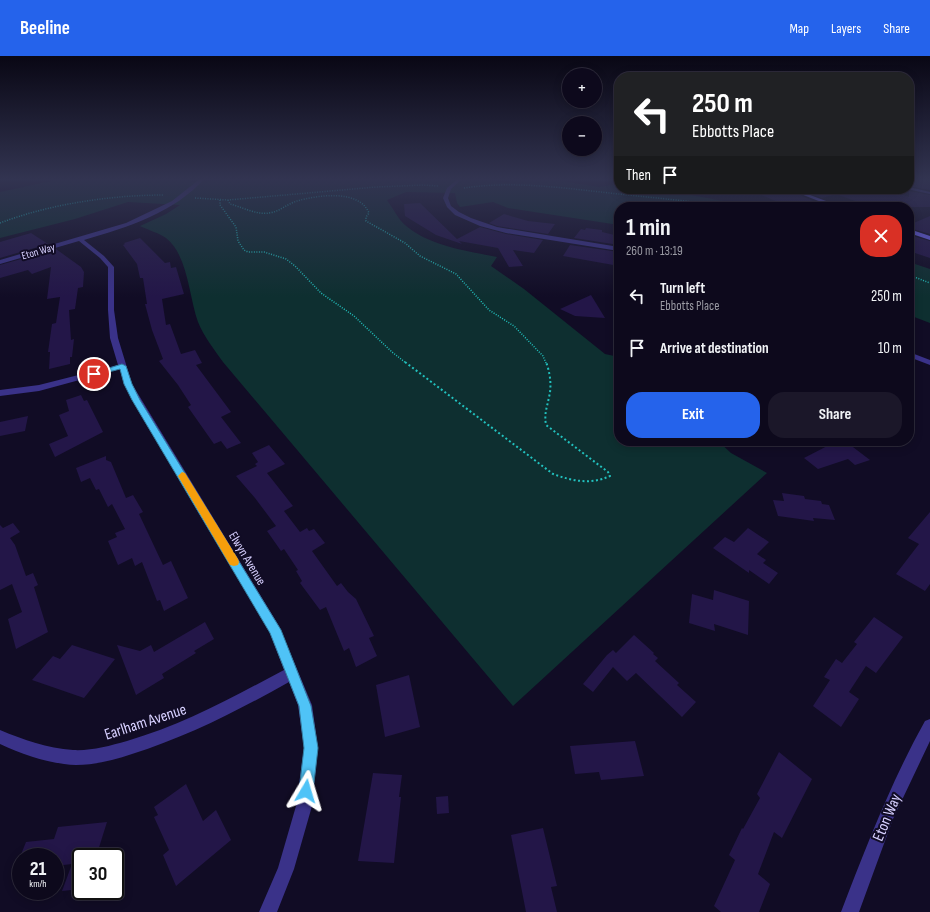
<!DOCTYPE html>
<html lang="en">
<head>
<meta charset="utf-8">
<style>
	:root { --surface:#0d091c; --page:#1b1729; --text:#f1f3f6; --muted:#9a9aa3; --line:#2d2a3b; --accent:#2563eb }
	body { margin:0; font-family:"Sofia Sans Condensed",sans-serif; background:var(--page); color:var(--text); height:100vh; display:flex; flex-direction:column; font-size:15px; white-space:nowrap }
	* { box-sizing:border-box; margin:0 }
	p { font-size:13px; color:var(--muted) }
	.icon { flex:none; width:22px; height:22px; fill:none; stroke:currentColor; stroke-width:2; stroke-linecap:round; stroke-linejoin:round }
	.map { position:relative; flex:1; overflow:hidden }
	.details { position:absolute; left:614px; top:146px; width:300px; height:244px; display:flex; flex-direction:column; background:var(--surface); border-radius:16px; box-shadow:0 2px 10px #0003,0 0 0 1px var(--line) }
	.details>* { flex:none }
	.banner { position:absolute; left:614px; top:16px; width:300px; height:122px; border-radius:16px; box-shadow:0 2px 10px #0003,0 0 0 1px var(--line); background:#202124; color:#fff; overflow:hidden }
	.controls { position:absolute; left:562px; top:12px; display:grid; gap:8px }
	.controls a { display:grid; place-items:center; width:40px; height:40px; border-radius:50%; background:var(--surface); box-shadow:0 2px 10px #0003,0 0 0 1px var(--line); font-size:20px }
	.speed { position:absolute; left:12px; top:792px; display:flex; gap:8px; font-size:20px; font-weight:700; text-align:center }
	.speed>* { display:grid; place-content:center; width:52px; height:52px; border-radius:50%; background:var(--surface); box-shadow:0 2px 10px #0003,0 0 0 1px var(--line); line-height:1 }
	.speed small { font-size:10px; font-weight:400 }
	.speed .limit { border:2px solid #111; border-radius:6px; background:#fff; color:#111 }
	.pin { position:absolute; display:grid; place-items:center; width:34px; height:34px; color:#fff; margin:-17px; border:2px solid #fff; border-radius:50%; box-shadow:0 1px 4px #0007 }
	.me { position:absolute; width:44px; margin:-22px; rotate:7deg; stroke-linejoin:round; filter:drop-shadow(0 0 3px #0008) }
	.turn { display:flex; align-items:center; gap:14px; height:84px; padding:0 12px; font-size:18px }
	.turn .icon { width:52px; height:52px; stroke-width:2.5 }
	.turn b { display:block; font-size:28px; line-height:34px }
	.then { display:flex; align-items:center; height:38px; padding:0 12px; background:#0003; gap:8px; font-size:15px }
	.round { display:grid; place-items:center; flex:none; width:42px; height:42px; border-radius:16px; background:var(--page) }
	.summary { display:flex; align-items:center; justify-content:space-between; height:68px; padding:0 12px }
	h1 { font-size:24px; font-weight:700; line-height:30px }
	.primary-button { display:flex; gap:8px; margin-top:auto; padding:8px 12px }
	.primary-button a { flex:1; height:46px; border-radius:16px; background:var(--accent); color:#fff; font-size:16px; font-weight:700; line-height:46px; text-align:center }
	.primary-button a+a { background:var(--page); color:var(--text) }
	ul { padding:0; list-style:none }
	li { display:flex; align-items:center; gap:12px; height:52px; padding:0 12px }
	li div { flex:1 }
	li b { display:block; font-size:15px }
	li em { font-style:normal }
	header { display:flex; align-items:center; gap:24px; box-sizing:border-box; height:56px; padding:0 20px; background:var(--accent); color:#fff }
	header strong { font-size:19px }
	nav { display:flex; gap:22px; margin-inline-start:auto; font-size:14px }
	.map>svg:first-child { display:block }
	.green { fill:#0e2f30 }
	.building { fill:#231648 }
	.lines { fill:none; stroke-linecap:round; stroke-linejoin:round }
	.path-far1 { stroke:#22c1be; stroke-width:1.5; stroke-dasharray:1 1.5; stroke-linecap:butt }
	.path { stroke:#22c1be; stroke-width:2; stroke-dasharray:2 2.5; stroke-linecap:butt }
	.street { fill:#3a3289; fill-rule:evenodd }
	.secondary { fill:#7267ff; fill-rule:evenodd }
	.route { fill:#4fc3f7; stroke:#337fa1 }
	.slow { fill:#f59e0b }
	.labels { text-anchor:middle; stroke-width:4; stroke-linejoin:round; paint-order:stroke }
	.far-street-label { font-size:11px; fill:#d7d0ff; stroke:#110c25 }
	.street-label { font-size:13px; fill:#d7d0ff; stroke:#110c25 }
	.near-street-label { font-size:16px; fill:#d7d0ff; stroke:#110c25 }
</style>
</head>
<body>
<header>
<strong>Beeline</strong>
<nav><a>Map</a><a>Layers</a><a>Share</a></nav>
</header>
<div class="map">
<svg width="930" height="856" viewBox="0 0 930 856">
	<rect width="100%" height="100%" fill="#110c25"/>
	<g class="green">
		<path d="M65,122H193L190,126L213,125L241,122H474L508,127L513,122H543L599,131L619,128V133H659L755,151H619V169L508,152L493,146L460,151L457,147L455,137L406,136L387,144C393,152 398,163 405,169C429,190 467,195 497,201L491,210L524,233L605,298L619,301V385H718L731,397L767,417L513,650L223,306C214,293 204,281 198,266C189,241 188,199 166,182C159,177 148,174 140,170L166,158L180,149L128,146L75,163L0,182V136Z"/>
		<polygon points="909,206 930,213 930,267 909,259"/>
	</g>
	<g class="building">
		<polygon points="909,122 917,122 930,125 930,134 909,130"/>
		<polygon points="747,133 787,133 813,145 790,151"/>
		<polygon points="798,133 885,133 909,141 909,135 930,139 930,151 872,151 836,138 822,142"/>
		<polygon points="420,147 457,183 480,171 506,178 543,184 534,197 513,194 523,210 509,211 498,192 459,185 462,188 436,179 405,160 404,148"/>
		<polygon points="504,158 528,165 555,168 548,178 497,170 489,167"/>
		<polygon points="930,160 930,178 909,172 909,169"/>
		<polygon points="586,172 602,174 602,176 619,180 619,189 574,182 581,173 585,174"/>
		<polygon points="31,177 48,188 0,202 0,186"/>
		<polygon points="909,179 930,185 930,202 909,195"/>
		<polygon points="140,182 165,207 170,206 171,212 176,211 184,238 162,243 166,269 170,268 181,298 195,294 202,307 196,309 231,356 221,361 241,387 227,393 221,385 214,388 188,351 191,349 178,329 159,305 163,303 152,274 145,248 147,248 143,222 140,222 137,208 123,189 125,188 124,187"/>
		<polygon points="570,189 619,196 619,210 563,200"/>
		<polygon points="56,193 81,211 84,216 83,231 78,232 75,253 69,254 71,284 74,283 72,301 70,301 70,308 49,313 50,296 48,296 52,268 56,267 60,241 47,243 51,211 32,218 28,214 0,222 0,209"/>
		<polygon points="591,239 605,262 575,260 560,253"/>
		<polygon points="81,339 84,345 87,344 103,376 55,401 49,388 68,380 59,359 69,355 66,344"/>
		<polygon points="28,360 25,375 0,380 0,366"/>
		<polygon points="845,385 870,404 855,409 848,403 818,413 804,402 835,386"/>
		<polygon points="269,389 285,408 267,417 293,450 284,455 300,476 307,472 309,475 314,473 325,487 312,495 337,530 341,527 348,536 356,543 374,580 369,582 377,600 356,611 349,592 344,595 326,551 320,554 300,527 302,525 296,515 298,514 284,493 281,495 267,475 276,470 255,442 236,420 257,410 255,408 258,406 252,397"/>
		<polygon points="106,400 106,404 111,406 126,442 133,439 143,456 139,458 163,509 171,505 188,542 164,555 160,544 157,545 142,506 135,510 132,502 118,509 108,485 117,481 115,477 125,473 112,448 108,451 99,433 96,434 90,422 81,426 76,412"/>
		<polygon points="782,437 804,440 805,443 821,445 822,448 829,449 835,464 813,462 814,465 778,460 773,444 784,445"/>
		<polygon points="930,456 930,528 925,535 896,518 919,488 908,482"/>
		<polygon points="13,467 20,476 10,482 15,489 26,520 33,517 38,529 34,531 48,576 16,593 8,563 22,556 12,528 0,534 0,469 3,472"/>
		<polygon points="748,472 769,486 757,498 766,504 763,507 778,517 769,528 749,514 749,517 713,492 725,481 734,486"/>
		<polygon points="714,534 749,545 748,579 714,568 715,575 689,567 692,538 713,544"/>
		<polygon points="874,561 903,581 876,617 866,610 849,636 859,643 841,671 813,650 830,624 824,621 836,603 842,607 857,588 854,586"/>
		<polygon points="205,566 214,583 194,595 196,597 162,618 164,622 136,639 117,589 140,595 151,589 154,596"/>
		<polygon points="634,579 654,597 653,598 658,602 655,605 679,627 677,629 696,646 682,661 636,617 627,625 613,611 593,636 583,628 607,599 613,594 616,597"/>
		<polygon points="72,589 115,603 84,642 32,624 53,600 60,603"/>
		<polygon points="409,619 420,671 385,681 376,629"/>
		<polygon points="635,685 644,720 601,724 599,716 575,718 570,690"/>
		<polygon points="779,696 812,723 782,782 774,776 758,818 770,828 759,856 721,856 714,850 735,804 729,799 742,772 743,773 760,742 757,738"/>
		<polygon points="373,717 402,719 399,741 401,741 394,807 358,805"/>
		<polygon points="186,728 203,765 216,754 231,784 176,830 163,799 169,794 154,761 158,759 154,751"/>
		<polygon points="448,740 449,757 437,758 436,741"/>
		<polygon points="107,766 96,801 81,801 81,833 62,835 72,808 55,810 55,801 20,801 26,786 54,783 58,771"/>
		<polygon points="543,772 557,830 551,831 557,856 526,856 511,779"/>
	</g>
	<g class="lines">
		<g class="path-far1">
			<path d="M464,132C510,125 555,131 601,136C643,141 686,144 728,151"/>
			<polyline points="195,142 228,144 376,131 423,129 439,130"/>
			<polyline points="220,144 220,149 236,171 238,185 244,194 248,196 264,196 286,203 295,210 321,237 354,260 392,296 406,307"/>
			<path d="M228,144L230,148C242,151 256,159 269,157C279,156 287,148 297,145C318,139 359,133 369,157L366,161V165L405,187L420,200L456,218L489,254L514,270L543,300L546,307"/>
			<path d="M0,167C50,148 111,139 164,139"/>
			<polyline points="909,219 930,227"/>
		</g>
		<path class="path" d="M405,306L553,418C572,425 591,429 610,420L608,416L546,369C544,357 547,352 549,341C552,330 550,316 546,306"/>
		<g class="street">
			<path d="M201,122H205C174,157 128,171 84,184L104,200L114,211V254L118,282L132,328L279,570L312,649L318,692L312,750L294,813L277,856H259L278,812L296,750L304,692L298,649L289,626C239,654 187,681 132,698C114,704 95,709 76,709C50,708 24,699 0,688V674C24,684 47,692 73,694C91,695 109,690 127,685C183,669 233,641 284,614L270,577L124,328L120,313L39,335L0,340V334L39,329L118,309L110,282L108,254V211L100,202L79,185L0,208V204L126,167L172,145Z"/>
			<polygon points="459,122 463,122 451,133 448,142 451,150 459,156 471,162 497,171 619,191 619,195 506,177 480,170 455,159 447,151 443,142 447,132"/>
			<polygon points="909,131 930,136 930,138 907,133 909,133"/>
			<polygon points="909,296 930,304 930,309 909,301"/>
			<path d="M930,663V685L893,763L859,856H841C866,791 891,726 925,665Z"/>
		</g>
		<g class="secondary">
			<polygon points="788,133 794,133 842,151 834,151"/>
			<polygon points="909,173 930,180 930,184 909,177"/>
		</g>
	</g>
	<linearGradient id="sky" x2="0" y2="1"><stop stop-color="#090714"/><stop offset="0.51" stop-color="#323451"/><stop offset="1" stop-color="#323451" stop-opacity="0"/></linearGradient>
	<rect width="930" height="241" fill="url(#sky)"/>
	<polygon class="route" points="122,308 126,310 132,328 140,344 281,574 311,650 318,692 313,735 311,740 306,742 301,740 299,735 304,692 299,650 270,577 132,344 124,328 120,313 94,320 90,318"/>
	<polygon class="slow" points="182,416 185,417 238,503 239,506 238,509 234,510 230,509 178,420"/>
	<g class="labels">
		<g class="far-street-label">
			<text transform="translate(38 195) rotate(-16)" y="4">Eton Way</text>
		</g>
		<g class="street-label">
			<text transform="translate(248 502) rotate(59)" y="5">Elwyn Avenue</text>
		</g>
		<g class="near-street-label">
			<text transform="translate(145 665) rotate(-18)" y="6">Earlham Avenue</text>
			<text transform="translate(886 761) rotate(-67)" y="6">Eton Way</text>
		</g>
	</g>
</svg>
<div class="controls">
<a>+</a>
<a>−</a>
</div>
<div class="speed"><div>21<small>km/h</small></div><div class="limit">30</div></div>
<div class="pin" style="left:94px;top:318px;background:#d93025"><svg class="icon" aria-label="arrive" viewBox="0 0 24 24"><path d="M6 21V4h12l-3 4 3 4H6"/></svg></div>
<svg class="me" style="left:306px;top:735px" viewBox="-20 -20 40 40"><path d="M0-17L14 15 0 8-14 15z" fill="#4fc3f7" stroke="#fff" stroke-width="4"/></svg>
<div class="banner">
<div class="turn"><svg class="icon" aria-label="left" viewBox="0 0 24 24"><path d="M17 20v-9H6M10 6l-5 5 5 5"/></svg><div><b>250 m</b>Ebbotts Place</div></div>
<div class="then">Then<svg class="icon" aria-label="arrive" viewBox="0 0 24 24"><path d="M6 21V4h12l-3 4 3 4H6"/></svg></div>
</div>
<section class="details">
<div class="summary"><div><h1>1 min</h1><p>260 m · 13:19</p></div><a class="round" style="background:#d93025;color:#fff"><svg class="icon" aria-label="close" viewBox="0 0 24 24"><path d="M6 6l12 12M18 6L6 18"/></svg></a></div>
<ul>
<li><svg class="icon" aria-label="left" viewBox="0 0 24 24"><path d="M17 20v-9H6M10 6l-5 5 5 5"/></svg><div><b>Turn left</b><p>Ebbotts Place</p></div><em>250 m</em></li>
<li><svg class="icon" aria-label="arrive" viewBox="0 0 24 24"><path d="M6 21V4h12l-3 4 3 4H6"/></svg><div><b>Arrive at destination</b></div><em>10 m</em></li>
</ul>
<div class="primary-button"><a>Exit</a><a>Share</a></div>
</section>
</div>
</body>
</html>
